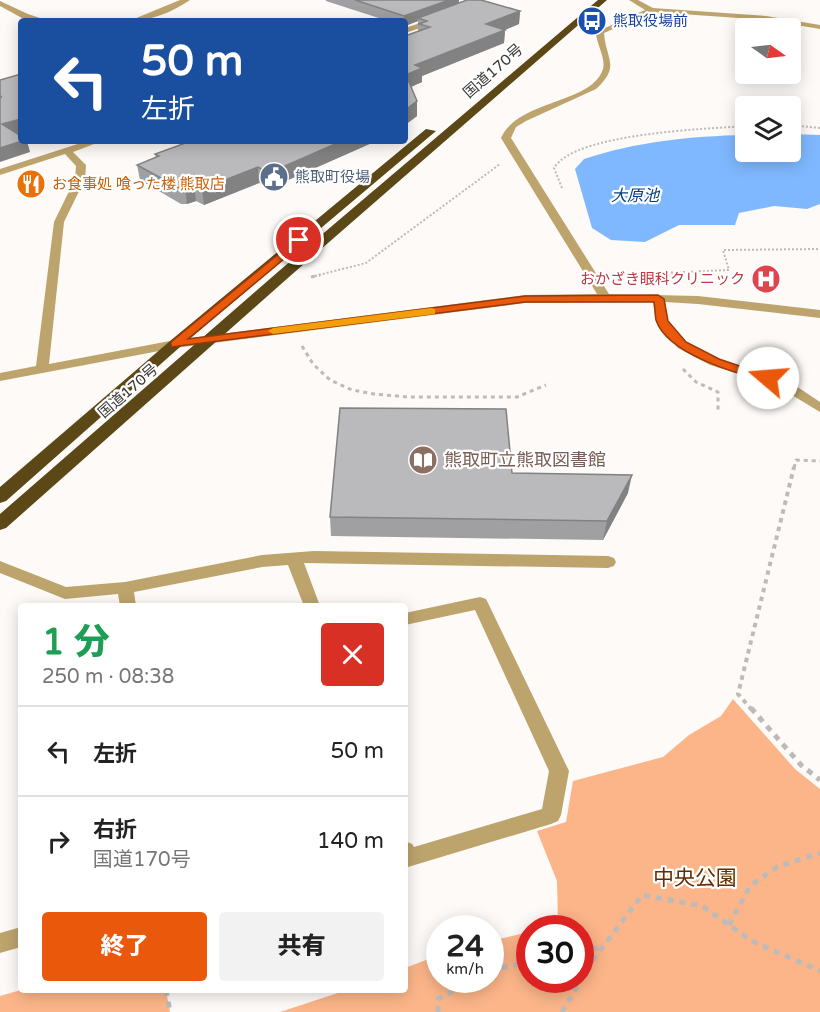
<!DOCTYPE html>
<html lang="ja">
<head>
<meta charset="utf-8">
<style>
	:root { --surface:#fff; --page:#f2f2f2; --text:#222; --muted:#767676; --line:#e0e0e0; --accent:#ea580c }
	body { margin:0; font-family:"Varela Round","Noto Sans JP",sans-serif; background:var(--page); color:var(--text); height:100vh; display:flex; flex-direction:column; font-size:22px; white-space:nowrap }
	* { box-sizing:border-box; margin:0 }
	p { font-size:20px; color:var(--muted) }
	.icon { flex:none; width:33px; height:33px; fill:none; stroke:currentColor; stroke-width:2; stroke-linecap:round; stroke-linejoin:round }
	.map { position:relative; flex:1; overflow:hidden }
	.sheet { position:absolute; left:18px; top:603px; width:390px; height:390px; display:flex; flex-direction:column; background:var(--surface); border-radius:6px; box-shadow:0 3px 15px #0003 }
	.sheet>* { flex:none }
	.banner { position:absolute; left:18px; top:18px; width:390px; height:126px; border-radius:6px; box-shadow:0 3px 15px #0003; background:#1a4fa0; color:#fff; overflow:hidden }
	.needle { width:39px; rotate:104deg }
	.fabs { position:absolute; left:735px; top:18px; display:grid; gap:12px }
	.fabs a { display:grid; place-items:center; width:66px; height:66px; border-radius:6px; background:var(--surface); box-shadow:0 3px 15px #0003; font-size:30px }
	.speed { position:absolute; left:426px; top:915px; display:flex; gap:12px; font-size:30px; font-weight:700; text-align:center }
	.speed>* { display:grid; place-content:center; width:78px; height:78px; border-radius:50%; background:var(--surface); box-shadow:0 3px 15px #0003; line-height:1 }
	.speed small { font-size:15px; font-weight:400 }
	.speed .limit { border:9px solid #d22; background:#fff; color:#111 }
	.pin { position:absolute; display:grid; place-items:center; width:51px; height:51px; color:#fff; margin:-26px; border:3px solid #fff; border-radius:50%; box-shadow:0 2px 6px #0007 }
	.me { position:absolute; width:66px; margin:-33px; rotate:288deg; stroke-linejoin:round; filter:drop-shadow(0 0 4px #0008) }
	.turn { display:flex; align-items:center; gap:21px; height:126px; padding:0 24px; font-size:27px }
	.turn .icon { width:78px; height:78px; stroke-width:2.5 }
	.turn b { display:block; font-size:42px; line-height:51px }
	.round { display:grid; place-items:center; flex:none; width:63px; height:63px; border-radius:6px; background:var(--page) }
	.summary { display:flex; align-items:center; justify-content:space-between; height:102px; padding:0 24px }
	h1 { font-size:36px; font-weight:800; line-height:45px; color:#1e9e55 }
	.cta { display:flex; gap:12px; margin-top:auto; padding:12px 24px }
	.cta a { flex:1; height:69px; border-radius:6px; background:var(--accent); color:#fff; font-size:24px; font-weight:800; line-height:69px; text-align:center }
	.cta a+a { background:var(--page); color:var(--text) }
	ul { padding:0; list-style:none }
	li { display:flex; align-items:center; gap:18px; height:90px; padding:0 24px; border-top:2px solid var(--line) }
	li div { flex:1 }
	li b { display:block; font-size:22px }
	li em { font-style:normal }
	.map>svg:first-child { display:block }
	.green { fill:#fcb589 }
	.water { fill:#7fb8ff }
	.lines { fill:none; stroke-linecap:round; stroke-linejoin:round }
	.path-far3 { stroke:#bdbbb9; stroke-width:2; stroke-dasharray:2 2; stroke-linecap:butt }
	.path-far2 { stroke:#bdbbb9; stroke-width:3; stroke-dasharray:4 4; stroke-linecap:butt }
	.path-far1 { stroke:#bdbbb9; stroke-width:4; stroke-dasharray:4.5 4.5; stroke-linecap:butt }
	.path { stroke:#bdbbb9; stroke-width:5; stroke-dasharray:6 6; stroke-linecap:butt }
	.minor { fill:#bda46c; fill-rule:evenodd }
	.highway { fill:#5c4816; fill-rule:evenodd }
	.wall { fill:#a09fa1 }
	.shaded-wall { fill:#828283 }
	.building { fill:#bab9bb; stroke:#828283; stroke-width:1.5 }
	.route { fill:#ea580c; stroke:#983908; stroke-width:1.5 }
	.slow { fill:#f59e0b }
	.labels { text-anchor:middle; stroke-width:4.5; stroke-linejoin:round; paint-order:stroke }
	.far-transit-label { font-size:15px; fill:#164399; stroke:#fff; text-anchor:start }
	.far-street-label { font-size:15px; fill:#3a3938; stroke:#fff }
	.far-service-label { font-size:15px; fill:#4e5e75; stroke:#fff; text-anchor:start }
	.far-food-label { font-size:15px; fill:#c56008; stroke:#fff; text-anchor:start }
	.far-health-label { font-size:15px; fill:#be3a42; stroke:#fff; text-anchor:end }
	.far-water-label { font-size:16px; font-style:italic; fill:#02417e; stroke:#fff }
	.education-label { font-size:18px; fill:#785e54; stroke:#fff; text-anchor:start }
	.near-park-label { font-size:21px; fill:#612e05; stroke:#fff }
</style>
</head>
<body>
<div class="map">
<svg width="820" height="1012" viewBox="0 0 820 1012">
	<rect width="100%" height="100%" fill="#fdfaf8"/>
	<g class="green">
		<polygon points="733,699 795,769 820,789 820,1012 280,1012 347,990 405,990 405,968 439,955 440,980 490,980 491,941 529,932 530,980 580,980 580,928 548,928 558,923 557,881 537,831 566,822 573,781 663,757 689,735 721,716"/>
		<polygon points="21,990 166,990 170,1012 0,1012 0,996"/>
	</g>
	<path class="water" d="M791,134L820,135V204L807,209L774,206L739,213L735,225H679L645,242L611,240L592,228L575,169L584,159C635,142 691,136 745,135L746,152H790Z"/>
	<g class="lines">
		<g class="path-far3">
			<polyline points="790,125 820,128"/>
			<path d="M562,188L554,168C575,133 705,129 746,126"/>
			<polyline points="615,275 729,270 723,250 820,249"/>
			<polyline points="315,276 366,263 500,164"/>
		</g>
		<g class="path-far2">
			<polyline points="615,275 624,275"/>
			<polyline points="311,277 320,275"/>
			<polyline points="302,346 313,364 330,380 352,390 374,394 408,397 517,397 546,385"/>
			<polyline points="683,369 696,382 718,392 718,411"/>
			<polyline points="794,468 796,460 820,461"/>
		</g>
		<polyline class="path-far1" points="752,710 738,694 794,467"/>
		<g class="path">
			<polyline points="751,708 801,765 820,780"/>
			<polyline points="729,925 750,886 777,867 820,853"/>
			<polyline points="580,952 602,947"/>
			<polyline points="490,970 530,962"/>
			<polyline points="166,990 170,1012"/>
			<polyline points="438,1012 438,999 474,980"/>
			<polyline points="562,1012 593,960 642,895 702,906 752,941 820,971"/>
		</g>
		<g class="minor">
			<path d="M180,0H190C173,12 150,21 129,21Z"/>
			<path d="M629,0H638L653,8L766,16L820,25V29L766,20L652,12L604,33C606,60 621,66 596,89L526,121L516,127L511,138L609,294L698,296L820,310V318L698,304L665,302L668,321L686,342L720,359L787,380L820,402V412L777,386L710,365L678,348L656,322L653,302L525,303L175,348L0,381V373L36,366L54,222L75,179L76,166L65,154L0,175V169L87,141H102L73,152L86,165L85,179L64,222L49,364L175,340L525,295L597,294L501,138C519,99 592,104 603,69C606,57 596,44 596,32L645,10Z"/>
			<polygon points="0,1 28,14 49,21 22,18 0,6"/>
			<polygon points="436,18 439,22 405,33 405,28"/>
			<polygon points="314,551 608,556 614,558 616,562 614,566 608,568 304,563 320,606 304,606 288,565 262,567 134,592 136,606 120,606 118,594 65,599 0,573 0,561 66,587 125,582 262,555"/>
			<polygon points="480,597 486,599 488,603 569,771 561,815 558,821 551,824 408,867 405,866 405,841 412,844 414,847 542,809 549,771 475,610 405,625 405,613"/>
			<polygon points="21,927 21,947 0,953 0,933"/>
		</g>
		<g class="highway">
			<polygon points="598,0 607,0 289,277 6,528 0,530 0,514 279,271"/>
			<polygon points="426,129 436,131 180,347 6,501 0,503 0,487 170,341"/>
		</g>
	</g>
	<g class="wall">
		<polygon points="326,0 459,0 459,3 520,11 519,24 505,30 504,43 422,76 422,82 411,87 417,101 417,116 405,125 419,31 418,31 418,21 405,26 405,21 388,21 326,1"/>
		<polygon points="191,141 385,141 381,144 374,142 270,188 259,183 204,205 196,201 187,204 181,204 140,180 137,165 156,158 155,154"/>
		<polygon points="512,473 628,493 603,540 331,536 330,517"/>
	</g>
	<g class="shaded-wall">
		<polygon points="449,0 459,0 459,7 418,18 418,21 405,26 404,16"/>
		<polygon points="520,11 519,24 487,37 505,30 504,43 422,76 422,82 406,89 406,75 415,65 486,24"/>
		<polygon points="417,101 417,116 405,125 405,110"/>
		<polygon points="21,119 21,132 5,137 2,124"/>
		<polygon points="22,141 27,141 30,152 0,162 0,148"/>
		<polygon points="342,141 374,141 374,142 270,188 269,173"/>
		<polygon points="258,167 259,183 204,205 202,189"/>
		<polygon points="194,185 196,201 187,204 185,188"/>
		<polygon points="632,475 628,493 603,540 607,521"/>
	</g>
	<g class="building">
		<polygon points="355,0 449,0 404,16"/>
		<polygon points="467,0 481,0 520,11 486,24 505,30 415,65 422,68 406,75 417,101 405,110 405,36 430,27 419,24 427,21 418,18"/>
		<polygon points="21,74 21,119 2,124 21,136 21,141 22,141 0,148 0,97 2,97 0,96 0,80"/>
		<polygon points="191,141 342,141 269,173 258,167 202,189 194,185 185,188 179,188 137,165 159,156 155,154"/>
		<polygon points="340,408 506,409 512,473 632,475 607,521 330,517"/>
	</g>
	<path class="route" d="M299,237L304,240L303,243L188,339L525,296L658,295L664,299L668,321L686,342L719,359L774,378L768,381C737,374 667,354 656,320C655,315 655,308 654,302H525L171,347V342Z"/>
	<polygon class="slow" points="431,308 435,309 435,314 273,334 268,331 273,328"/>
	<defs>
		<g id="bus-disc" transform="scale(1.5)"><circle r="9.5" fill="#1a4fb4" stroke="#fff"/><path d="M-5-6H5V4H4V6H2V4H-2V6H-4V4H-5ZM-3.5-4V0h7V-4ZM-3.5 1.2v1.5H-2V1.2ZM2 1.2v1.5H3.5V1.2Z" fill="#fff"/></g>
		<g id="civic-disc" transform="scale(1.5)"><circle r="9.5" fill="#5c6f8a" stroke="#fff"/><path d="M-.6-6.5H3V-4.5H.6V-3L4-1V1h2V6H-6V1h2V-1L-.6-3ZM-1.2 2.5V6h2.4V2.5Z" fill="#fff"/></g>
		<g id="restaurant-disc" transform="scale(1.5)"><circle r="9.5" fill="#e8710a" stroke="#fff"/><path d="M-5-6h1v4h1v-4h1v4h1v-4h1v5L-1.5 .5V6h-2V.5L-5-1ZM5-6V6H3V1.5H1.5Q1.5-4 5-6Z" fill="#fff"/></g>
		<g id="hospital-disc" transform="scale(1.5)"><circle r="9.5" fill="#e0444e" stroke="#fff"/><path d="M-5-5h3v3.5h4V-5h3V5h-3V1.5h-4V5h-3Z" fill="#fff"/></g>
		<g id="library-disc" transform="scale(1.5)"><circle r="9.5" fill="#8d6e63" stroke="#fff"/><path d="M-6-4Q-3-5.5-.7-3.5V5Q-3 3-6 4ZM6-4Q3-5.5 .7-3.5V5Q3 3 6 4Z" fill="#fff"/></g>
	</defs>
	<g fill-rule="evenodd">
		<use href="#bus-disc" x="592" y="21"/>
		<use href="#civic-disc" x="274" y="177"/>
		<use href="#restaurant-disc" x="31" y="184"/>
		<use href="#hospital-disc" x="766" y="279"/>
		<use href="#library-disc" x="423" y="460"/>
	</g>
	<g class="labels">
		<g class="far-transit-label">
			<text x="613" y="26">熊取役場前</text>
		</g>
		<g class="far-street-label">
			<text transform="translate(493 71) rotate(-41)" y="5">国道170号</text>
			<text transform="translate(128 391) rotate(-41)" y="5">国道170号</text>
		</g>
		<g class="far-service-label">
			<text x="295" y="182">熊取町役場</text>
		</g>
		<g class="far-food-label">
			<text x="52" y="189">お食事処 喰った楼 熊取店</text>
		</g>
		<g class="far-health-label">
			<text x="745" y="284">おかざき眼科クリニック</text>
		</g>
		<g class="far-water-label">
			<text x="635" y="201">大原池</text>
		</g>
		<g class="education-label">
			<text x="444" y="466">熊取町立熊取図書館</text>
		</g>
		<g class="near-park-label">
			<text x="695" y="885">中央公園</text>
		</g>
	</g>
</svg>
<div class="fabs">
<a><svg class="needle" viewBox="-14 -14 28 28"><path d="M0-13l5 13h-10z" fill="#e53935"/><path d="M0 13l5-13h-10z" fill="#767676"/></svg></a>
<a><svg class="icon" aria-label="layers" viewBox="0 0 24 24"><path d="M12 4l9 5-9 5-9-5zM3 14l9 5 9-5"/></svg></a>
</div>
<div class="speed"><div>24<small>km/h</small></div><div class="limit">30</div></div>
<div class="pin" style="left:299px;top:240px;background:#d93025"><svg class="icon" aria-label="arrive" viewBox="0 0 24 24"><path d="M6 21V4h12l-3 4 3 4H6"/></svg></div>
<svg class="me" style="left:768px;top:378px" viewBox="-20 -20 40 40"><circle r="19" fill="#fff"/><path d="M0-13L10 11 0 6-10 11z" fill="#ea580c"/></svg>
<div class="banner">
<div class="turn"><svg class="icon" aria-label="left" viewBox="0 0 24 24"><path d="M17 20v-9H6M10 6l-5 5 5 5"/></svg><div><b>50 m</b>左折</div></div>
</div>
<section class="sheet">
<div class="summary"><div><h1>1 分</h1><p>250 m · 08:38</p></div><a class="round" style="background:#d93025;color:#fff"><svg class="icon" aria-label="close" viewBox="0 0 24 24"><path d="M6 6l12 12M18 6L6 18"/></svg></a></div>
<ul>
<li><svg class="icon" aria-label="left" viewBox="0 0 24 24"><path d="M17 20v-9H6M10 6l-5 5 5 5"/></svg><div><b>左折</b></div><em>50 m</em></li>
<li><svg class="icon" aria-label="right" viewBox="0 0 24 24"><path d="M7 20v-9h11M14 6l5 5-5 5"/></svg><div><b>右折</b><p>国道170号</p></div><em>140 m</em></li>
</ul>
<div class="cta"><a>終了</a><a>共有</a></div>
</section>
</div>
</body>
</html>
